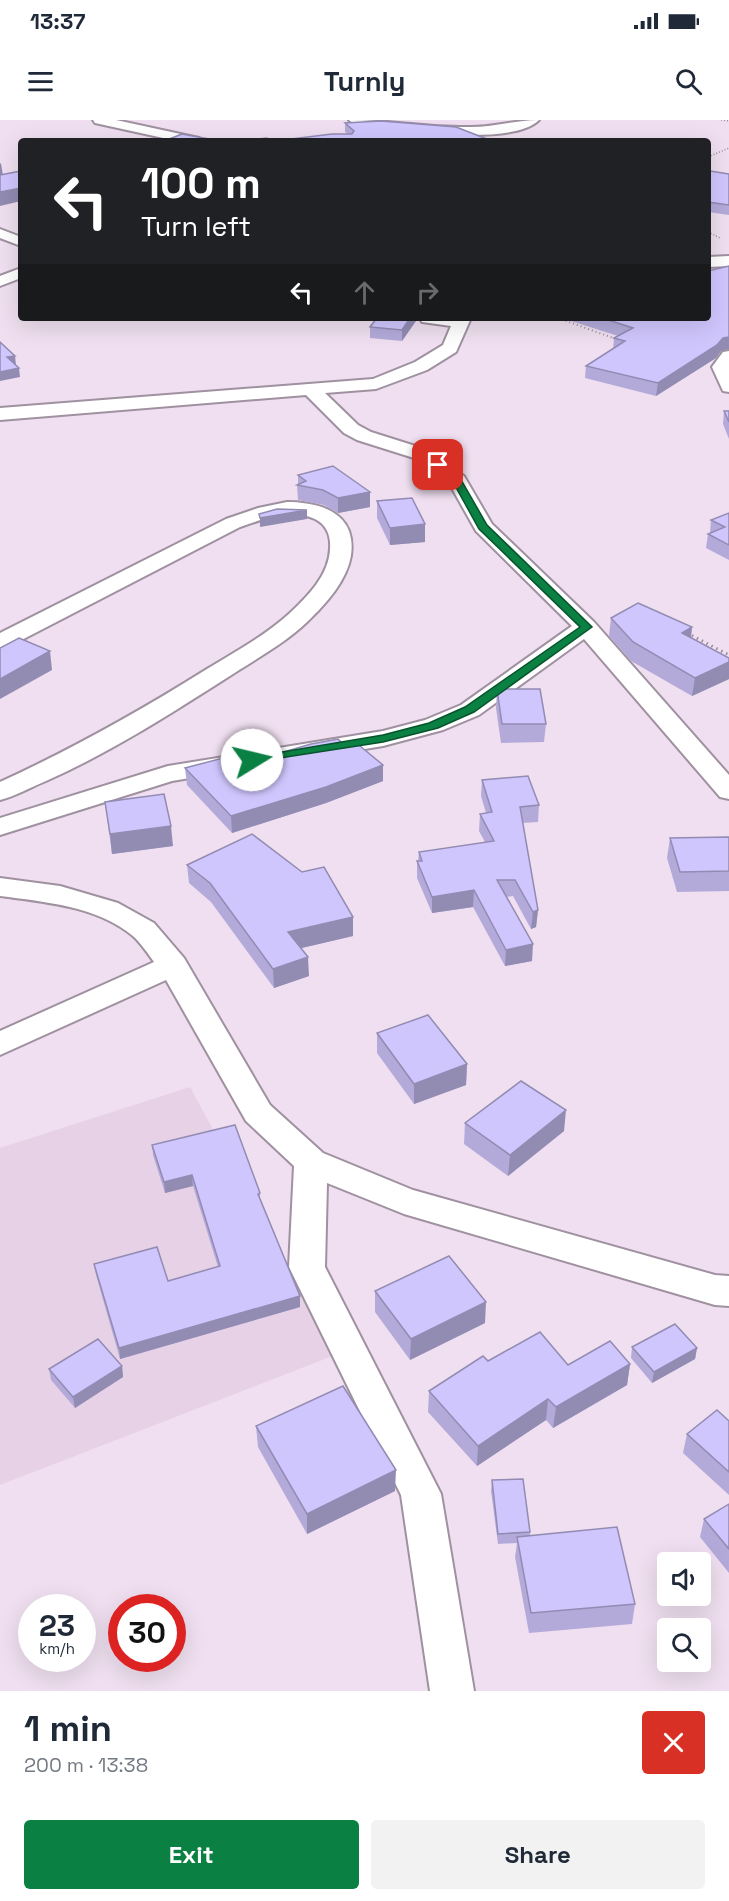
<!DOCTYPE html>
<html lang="en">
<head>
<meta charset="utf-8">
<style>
	:root { --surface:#fff; --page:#f2f2f3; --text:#1f2937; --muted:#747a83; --accent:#0b8043 }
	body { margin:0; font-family:"Space Grotesk",sans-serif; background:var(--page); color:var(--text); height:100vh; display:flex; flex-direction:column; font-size:22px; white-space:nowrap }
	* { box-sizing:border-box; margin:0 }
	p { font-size:20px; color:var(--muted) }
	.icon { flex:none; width:33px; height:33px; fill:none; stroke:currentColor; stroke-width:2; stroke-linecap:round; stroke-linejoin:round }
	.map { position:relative; height:1571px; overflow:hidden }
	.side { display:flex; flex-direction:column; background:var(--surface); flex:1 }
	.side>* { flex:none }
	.hud { position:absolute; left:18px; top:18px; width:693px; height:183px; border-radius:6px; box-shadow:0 6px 24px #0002; background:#202124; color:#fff; overflow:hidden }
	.tools { position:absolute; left:657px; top:1432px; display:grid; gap:12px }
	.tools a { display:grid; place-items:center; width:54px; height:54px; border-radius:6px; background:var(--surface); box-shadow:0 6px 24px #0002; font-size:30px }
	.speed { position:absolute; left:18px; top:1474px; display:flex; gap:12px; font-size:30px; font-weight:700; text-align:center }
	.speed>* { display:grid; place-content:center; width:78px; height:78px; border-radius:50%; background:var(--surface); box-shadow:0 6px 24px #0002; line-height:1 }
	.speed small { font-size:15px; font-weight:400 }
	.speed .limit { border:9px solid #d22; background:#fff; color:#111 }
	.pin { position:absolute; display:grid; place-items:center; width:51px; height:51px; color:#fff; margin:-26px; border-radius:12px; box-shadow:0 3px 9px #0006 }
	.me { position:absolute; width:66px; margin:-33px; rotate:81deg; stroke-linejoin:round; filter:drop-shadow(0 0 4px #0008) }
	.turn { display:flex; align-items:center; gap:21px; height:126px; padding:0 24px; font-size:27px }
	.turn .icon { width:78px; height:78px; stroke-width:2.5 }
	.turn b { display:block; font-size:42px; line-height:51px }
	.lanes { display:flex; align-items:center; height:57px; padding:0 24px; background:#0003; justify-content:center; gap:30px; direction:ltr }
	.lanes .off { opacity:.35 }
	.round { display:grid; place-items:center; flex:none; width:63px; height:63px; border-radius:6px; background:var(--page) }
	.overview { display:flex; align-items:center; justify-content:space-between; height:102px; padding:0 24px }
	h1 { font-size:36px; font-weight:700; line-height:45px }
	.cta { display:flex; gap:12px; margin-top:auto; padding:12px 24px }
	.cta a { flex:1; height:69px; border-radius:6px; background:var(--accent); color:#fff; font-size:24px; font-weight:700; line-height:69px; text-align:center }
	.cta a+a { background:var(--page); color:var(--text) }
	.status { display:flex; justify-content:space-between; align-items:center; height:42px; padding:0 30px; background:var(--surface); direction:ltr }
	.status svg { height:16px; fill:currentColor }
	header { display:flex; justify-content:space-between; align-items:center; height:78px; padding:0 24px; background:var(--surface); font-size:27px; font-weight:700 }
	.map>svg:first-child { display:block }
	.built { fill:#e6d1e6 }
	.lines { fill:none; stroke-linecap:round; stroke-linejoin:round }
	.street-casing { stroke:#9f91a0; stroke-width:4 }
	.path-far2 { stroke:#998e9a; stroke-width:1.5; stroke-dasharray:1 2; stroke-linecap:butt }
	.path-far1 { stroke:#998e9a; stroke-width:2; stroke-dasharray:1 3; stroke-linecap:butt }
	.path { stroke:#998e9a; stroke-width:3; stroke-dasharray:1.5 4; stroke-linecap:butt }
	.street { fill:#fff; fill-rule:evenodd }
	.wall { fill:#b3aada }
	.shaded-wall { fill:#928bb2 }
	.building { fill:#d0c6fe; stroke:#928bb2; stroke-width:1.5 }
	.route { fill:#0b8043; stroke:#07532c; stroke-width:1.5 }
</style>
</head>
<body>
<div class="status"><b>13:37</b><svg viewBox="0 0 49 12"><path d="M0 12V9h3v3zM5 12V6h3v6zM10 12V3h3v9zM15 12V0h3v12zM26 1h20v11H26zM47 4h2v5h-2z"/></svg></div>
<header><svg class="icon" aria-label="menu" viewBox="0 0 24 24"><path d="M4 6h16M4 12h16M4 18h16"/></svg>Turnly<svg class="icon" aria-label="search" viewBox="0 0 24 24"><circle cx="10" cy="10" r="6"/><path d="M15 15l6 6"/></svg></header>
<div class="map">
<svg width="729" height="1571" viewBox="0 0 729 1571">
	<rect width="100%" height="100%" fill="#efdff0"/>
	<polygon class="built" points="190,967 335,1235 0,1365 0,1028"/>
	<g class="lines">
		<g class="street-casing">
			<g id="street">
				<polygon points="93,0 116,0 199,18 200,21 177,21 95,3"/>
				<path d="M349,0C389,0 429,8 470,7C494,7 516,0 539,0C514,25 418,12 384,8C374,6 356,7 349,0Z"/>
				<polygon points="0,109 21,117 21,126 0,118"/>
				<polygon points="729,136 729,146 708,147 708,137"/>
				<polygon points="21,148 21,158 0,166 0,156"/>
				<polygon points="420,198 471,198 456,232 427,250 376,269 325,273 358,305 371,312 428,330 464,356 492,404 594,502 729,655 729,679 720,677 584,519 479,595 443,610 383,626 172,661 0,715 0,698 168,646 383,611 425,600 461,585 572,506 476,411 449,363 414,338 357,320 344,313 306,275 0,300 0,288 373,259 415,242 443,225 451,206 422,202"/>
				<polygon points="729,231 729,272 723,271 712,247 723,232"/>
				<path d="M287,382C309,382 340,387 349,411C361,446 330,480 307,502C283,525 252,541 225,559C167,596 109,633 46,661C31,667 16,676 0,680V662C72,629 140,591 207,549C235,532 266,515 290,493C308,476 329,455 330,429C331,416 327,405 315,399C290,388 264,399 240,407L8,527L0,529V513L226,399L258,388Z"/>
				<path d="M0,758L60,766L118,783L154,803L184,838L270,985L323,1033L413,1070L715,1155L729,1156V1186L715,1185L404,1094L327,1063L325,1147L441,1374L474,1571H430L401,1375L289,1147L294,1046L246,1001L166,860L0,935V911L154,842C148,834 141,823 133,816C97,786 45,782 0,776Z"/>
			</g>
		</g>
		<g class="path-far2">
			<polyline points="721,0 729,1"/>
			<polyline points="708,37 729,28"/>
			<polyline points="708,112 720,118"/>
		</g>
		<polyline class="path-far1" points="558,198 616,219"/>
		<polyline class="path" points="687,513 729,535"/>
		<use href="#street" class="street"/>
	</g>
	<g class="wall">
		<polygon points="345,3 492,21 348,14 345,12"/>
		<polygon points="708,54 729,54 729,95 708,92"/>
		<polygon points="377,198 418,198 402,221 370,218 370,207"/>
		<polygon points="568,198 708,198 721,231 716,238 656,276 585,258 586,246 613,229 614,218 618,216 568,200"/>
		<polygon points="724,291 729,291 729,319 723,304"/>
		<polygon points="298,355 370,387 338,393 324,385 298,380 297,365 298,364"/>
		<polygon points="377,381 425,422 390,425 377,398"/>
		<polygon points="729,393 729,440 706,428 708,414 710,413 711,400"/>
		<polygon points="611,498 692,507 691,517 729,538 729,559 692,576 631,541 609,516"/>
		<polygon points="497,569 546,604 544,622 501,623 496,588"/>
		<polygon points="185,648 383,661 326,683 232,713 187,665"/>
		<polygon points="482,660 539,685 538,702 522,703 538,790 536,807 531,809 513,776 506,777 532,841 505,846 473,787 432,793 417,758 417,741 418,741 419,732 485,722 479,711 480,694 486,693 481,676"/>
		<polygon points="105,682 173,726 112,734"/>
		<polygon points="729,717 729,771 677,772 667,738 670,718"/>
		<polygon points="187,745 353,797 353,816 301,828 309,856 274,868 211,782 189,763"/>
		<polygon points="377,913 467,944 466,965 414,984 377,933"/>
		<polygon points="465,1003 564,1011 508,1056 464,1024"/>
		<polygon points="152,1025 260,1073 260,1080 300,1176 300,1187 120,1239 96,1155 94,1144 168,1161 218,1147 193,1066 165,1073 153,1035"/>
		<polygon points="375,1171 485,1203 410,1240 375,1192"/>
		<polygon points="632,1227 697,1228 695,1239 652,1263 631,1238"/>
		<polygon points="488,1241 568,1245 630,1244 627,1265 553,1308 546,1300 477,1346 428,1292 429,1271"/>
		<polygon points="122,1246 123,1257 75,1288 51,1260 49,1249"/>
		<polygon points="729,1301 729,1375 683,1333 687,1314"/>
		<polygon points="256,1306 395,1371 307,1414 258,1327"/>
		<polygon points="492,1360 530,1412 530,1416 635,1484 632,1504 529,1513 515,1437 517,1423 498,1424 491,1371"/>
		<polygon points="729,1384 729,1453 700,1417 704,1399"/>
	</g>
	<g class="shaded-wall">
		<polygon points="1,43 3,56 0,57 0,44"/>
		<polygon points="21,68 21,81 0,86 0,72"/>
		<polygon points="410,198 418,198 402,221 402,210"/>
		<polygon points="729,217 729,229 721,231 716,238 656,276 658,263 723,218"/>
		<polygon points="15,236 16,245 9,247 7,237"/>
		<polygon points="19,248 20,257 0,261 0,252"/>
		<polygon points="370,372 370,387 338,393 338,378"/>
		<polygon points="307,390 307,399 260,407 260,398"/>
		<polygon points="425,404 425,422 390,425 390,408"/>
		<polygon points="692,507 690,525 682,513"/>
		<polygon points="50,531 52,550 0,579 0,559"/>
		<polygon points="729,542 729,559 692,576 695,558"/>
		<polygon points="383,645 383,661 326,683 232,713 231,696"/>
		<polygon points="171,706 173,726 112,734 110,714"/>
		<polygon points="474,770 473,787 432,793 432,777"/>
		<polygon points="538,790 536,807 531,809 533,792"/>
		<polygon points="353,797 353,816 289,831 288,812"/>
		<polygon points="533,824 532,841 505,846 506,830"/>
		<polygon points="308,837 309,856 274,868 273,849"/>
		<polygon points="467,944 466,965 414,984 414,964"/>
		<polygon points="566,990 564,1011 508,1056 510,1035"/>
		<polygon points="192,1055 193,1066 165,1073 164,1062"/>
		<polygon points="300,1176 300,1187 120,1239 119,1228"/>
		<polygon points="486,1182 485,1203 410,1240 411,1219"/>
		<polygon points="697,1228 695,1239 652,1263 654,1252"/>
		<polygon points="630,1244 627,1265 553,1308 556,1287"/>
		<polygon points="122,1246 123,1257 75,1288 73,1277"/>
		<polygon points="548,1279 546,1300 477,1346 478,1326"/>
		<polygon points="396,1350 395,1371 307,1414 307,1394"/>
	</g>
	<g class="building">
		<polygon points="381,1 456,7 492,21 275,21 332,14 352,14 354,11 345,3"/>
		<polygon points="182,14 220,21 164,21"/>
		<polygon points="267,18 270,21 241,21"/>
		<polygon points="21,51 21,68 0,72 0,55"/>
		<polygon points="710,51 729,54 729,85 708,82 708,54"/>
		<polygon points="729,146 729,217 723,218 717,225 658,263 586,246 625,221 614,218 633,208 602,198 708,198 708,151"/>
		<polygon points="377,198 410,198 402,210 370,207"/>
		<polygon points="0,222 15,236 7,237 19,248 0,252"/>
		<polygon points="724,291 729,291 729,302"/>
		<polygon points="333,346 370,372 338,378 323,370 297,365 306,361 298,355"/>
		<polygon points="412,378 425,404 390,408 377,381"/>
		<polygon points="277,389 307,390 260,398 259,394"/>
		<polygon points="729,393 729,425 708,414 725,407 711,400"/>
		<polygon points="638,483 692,507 682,513 729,538 729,542 695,558 633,522 611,498"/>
		<polygon points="19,518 50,531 0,559 0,528"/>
		<polygon points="497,569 540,569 546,604 502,604"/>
		<polygon points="338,619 344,625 354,621 383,645 326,667 231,696 185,648 223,638 232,647 311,624"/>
		<polygon points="528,656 539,685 520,687 538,790 533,792 515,760 497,760 533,824 506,830 474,770 432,777 417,741 422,741 419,732 494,721 480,694 492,692 482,660"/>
		<polygon points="164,674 171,706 110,714 105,682"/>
		<polygon points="252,714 302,752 324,747 353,797 288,812 308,837 273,849 210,763 187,745"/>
		<polygon points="729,717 729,751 680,752 670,718"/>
		<polygon points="428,895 467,944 414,964 377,913"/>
		<polygon points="521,961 566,990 510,1035 465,1003"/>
		<polygon points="235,1005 260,1073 258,1074 300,1176 119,1228 94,1144 157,1127 168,1161 220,1146 192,1055 164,1062 152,1025"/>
		<polygon points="449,1136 486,1182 411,1219 375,1171"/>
		<polygon points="675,1204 697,1228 654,1252 632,1227"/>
		<polygon points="540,1212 568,1245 610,1221 630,1244 556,1287 548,1279 478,1326 429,1271 483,1236 488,1241"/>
		<polygon points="98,1219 122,1246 73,1277 49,1249"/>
		<polygon points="343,1266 396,1350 307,1394 256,1306"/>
		<polygon points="717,1290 729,1301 729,1352 687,1314"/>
		<polygon points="523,1359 530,1412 498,1414 492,1360"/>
		<polygon points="729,1384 729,1429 704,1399"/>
		<polygon points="617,1407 635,1484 531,1493 517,1417"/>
	</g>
	<polygon class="route" points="435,343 441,343 460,358 487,405 592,507 474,592 438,608 383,622 248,643 248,638 252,637 383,615 429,603 465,587 580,507 479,409 453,362 435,347"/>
</svg>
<div class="tools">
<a><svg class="icon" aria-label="sound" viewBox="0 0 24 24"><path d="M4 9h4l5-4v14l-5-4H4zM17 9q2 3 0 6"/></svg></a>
<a><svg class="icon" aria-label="search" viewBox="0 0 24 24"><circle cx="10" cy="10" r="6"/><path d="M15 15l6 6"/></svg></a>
</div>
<div class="speed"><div>23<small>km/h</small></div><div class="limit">30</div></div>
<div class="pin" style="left:438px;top:345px;background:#d93025"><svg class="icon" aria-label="arrive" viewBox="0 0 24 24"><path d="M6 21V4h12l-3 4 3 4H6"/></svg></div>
<svg class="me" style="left:252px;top:640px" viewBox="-20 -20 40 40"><circle r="19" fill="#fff"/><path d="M0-13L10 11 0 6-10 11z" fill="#0b8043"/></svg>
<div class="hud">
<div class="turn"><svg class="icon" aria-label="left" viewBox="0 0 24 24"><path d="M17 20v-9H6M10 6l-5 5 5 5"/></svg><div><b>100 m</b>Turn left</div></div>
<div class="lanes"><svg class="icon" aria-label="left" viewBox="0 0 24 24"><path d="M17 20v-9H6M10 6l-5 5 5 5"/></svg><svg class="icon off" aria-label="ahead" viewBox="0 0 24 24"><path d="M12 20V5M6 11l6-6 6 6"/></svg><svg class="icon off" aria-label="right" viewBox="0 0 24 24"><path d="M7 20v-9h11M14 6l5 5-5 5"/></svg></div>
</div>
</div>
<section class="side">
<div class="overview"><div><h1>1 min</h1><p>200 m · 13:38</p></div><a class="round" style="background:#d93025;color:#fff"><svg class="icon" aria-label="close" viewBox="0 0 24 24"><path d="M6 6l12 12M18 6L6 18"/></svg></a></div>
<div class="cta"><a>Exit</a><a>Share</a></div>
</section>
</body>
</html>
